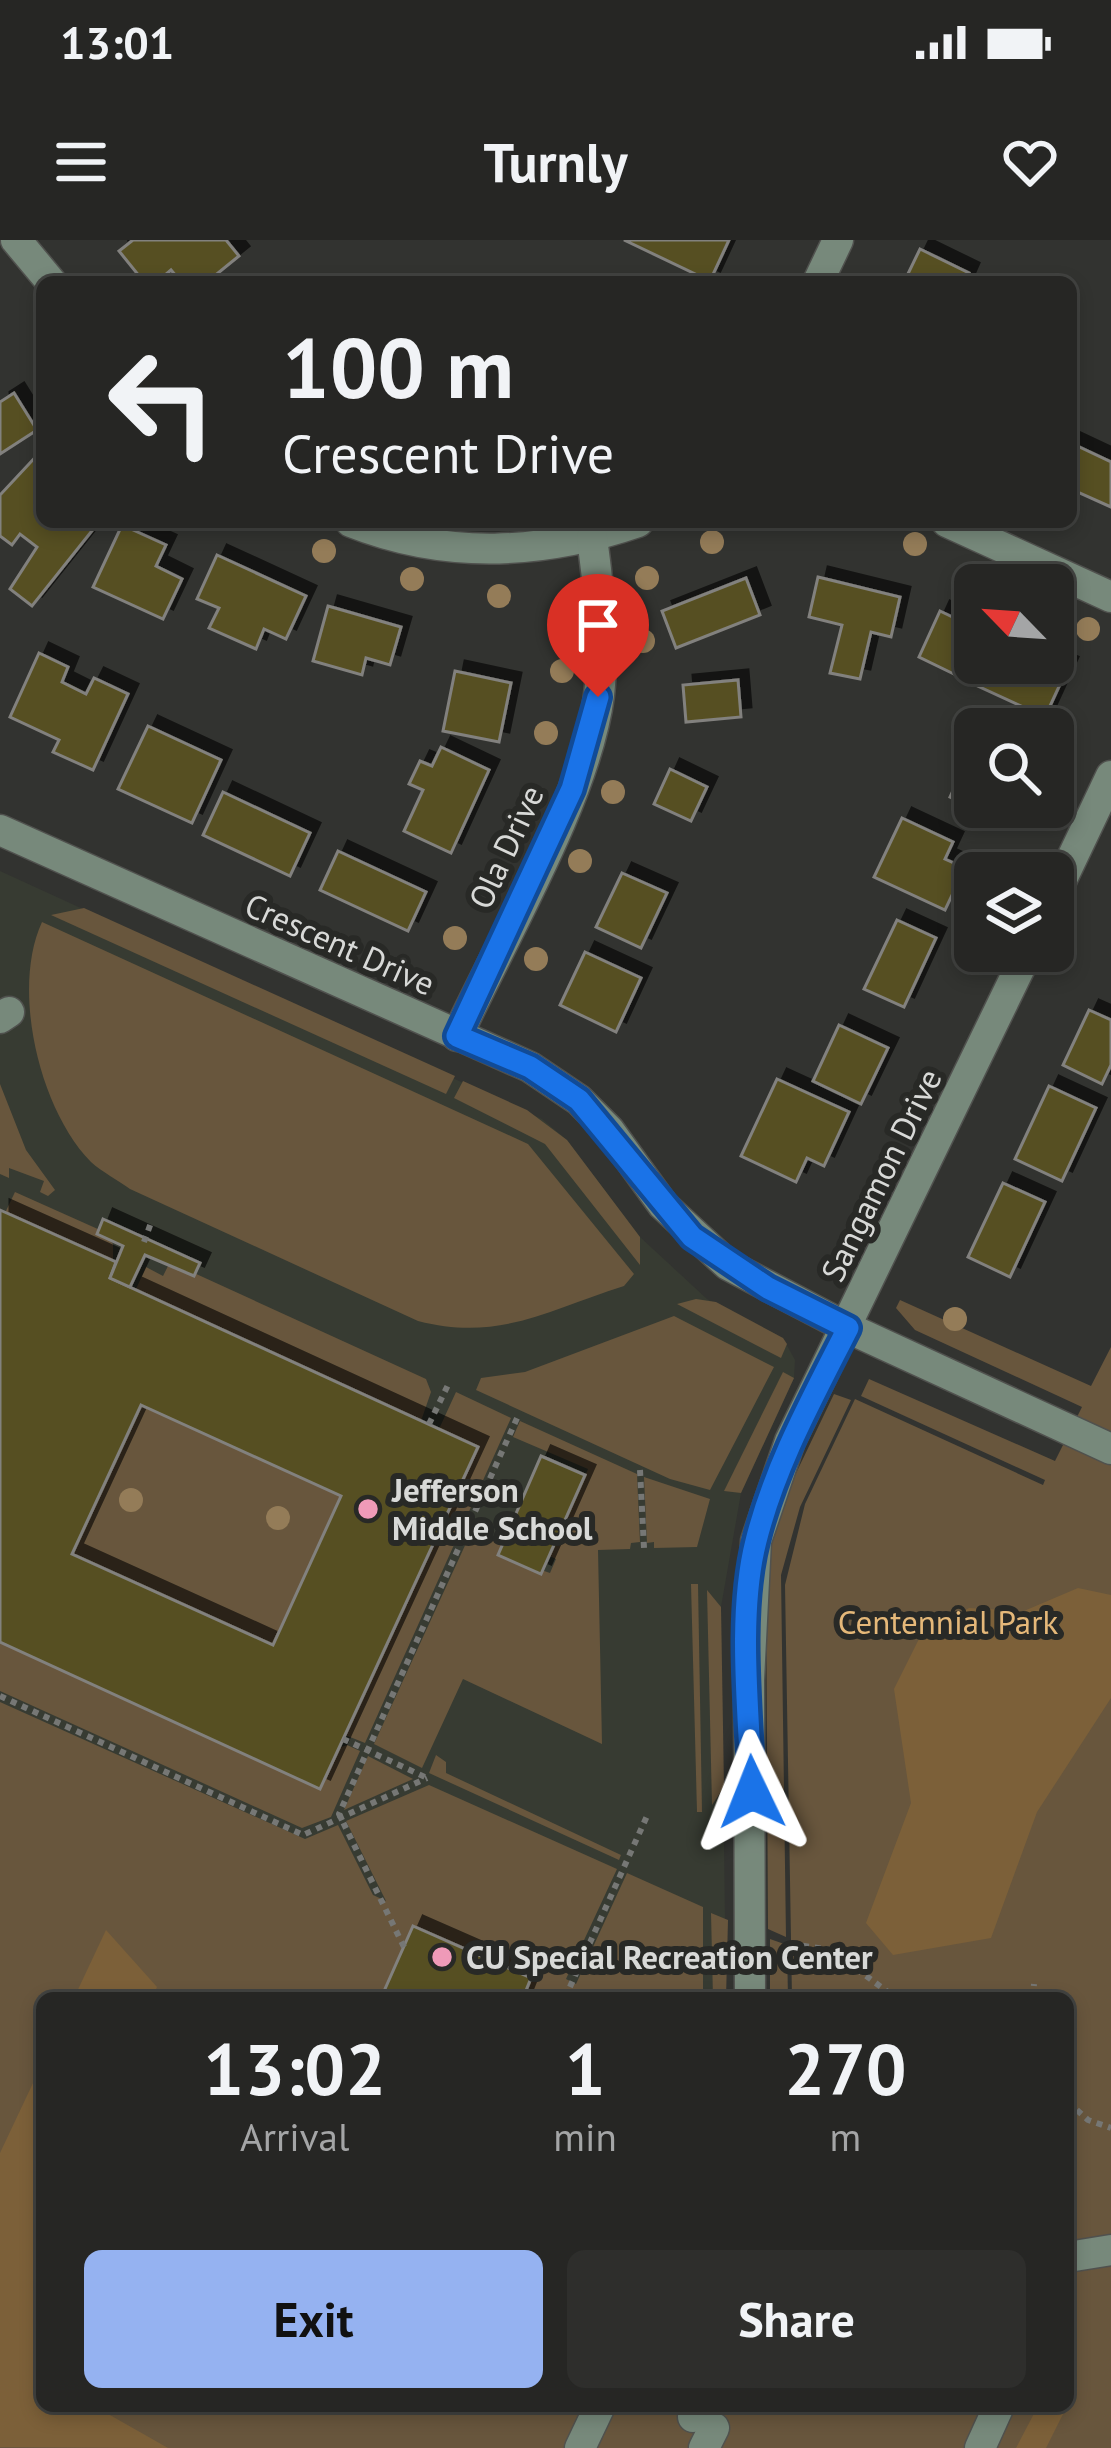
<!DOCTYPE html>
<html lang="en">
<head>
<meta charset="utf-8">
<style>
	:root { --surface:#262624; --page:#2e2e2c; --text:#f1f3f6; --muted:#a4a5a6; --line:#424341; --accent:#95b2f1 }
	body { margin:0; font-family:"PT Sans",sans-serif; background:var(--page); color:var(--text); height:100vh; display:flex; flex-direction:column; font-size:45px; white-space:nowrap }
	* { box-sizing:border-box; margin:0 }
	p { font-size:39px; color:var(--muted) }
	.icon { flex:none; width:66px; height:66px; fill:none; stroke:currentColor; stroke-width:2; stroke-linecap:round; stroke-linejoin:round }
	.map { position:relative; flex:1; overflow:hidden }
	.sheet { position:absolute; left:36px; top:1752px; width:1038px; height:420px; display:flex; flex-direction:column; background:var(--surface); border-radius:18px; box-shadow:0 6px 18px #0003,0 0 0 3px var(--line) }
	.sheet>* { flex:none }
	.top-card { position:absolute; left:36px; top:36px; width:1041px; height:252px; border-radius:18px; box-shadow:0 6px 18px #0003,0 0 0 3px var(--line); background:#262624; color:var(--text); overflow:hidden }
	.needle { width:78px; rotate:295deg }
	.fabs { position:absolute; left:954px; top:324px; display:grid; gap:24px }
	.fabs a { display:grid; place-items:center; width:120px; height:120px; border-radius:18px; background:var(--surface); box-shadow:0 6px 18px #0003,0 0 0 3px var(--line); font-size:60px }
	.pin { position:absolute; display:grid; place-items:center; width:102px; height:102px; color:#fff; margin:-123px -51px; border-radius:50% 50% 50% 0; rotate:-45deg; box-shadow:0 0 12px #0007 }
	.pin .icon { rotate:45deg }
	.me { position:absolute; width:132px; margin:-66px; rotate:358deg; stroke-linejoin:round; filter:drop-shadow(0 0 9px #0008) }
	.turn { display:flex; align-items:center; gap:42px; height:252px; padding:0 48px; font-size:54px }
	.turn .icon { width:156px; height:156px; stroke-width:2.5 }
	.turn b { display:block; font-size:84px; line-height:102px }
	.eta { display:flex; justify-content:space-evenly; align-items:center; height:204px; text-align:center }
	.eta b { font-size:72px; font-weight:700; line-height:84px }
	.primary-button { display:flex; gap:24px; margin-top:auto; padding:24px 48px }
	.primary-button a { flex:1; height:138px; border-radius:18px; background:var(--accent); color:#111; font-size:48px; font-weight:700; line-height:138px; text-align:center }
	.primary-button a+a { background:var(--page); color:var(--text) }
	.status { display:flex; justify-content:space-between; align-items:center; height:84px; padding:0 60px; background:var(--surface); direction:ltr }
	.status svg { height:33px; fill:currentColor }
	header { display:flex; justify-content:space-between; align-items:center; height:156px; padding:0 48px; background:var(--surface); font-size:54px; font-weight:700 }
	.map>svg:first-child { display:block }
	.built { fill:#373b32 }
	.green { fill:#68563d }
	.forest { fill:#7c6039 }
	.building { fill:#575022; stroke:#82817e; stroke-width:3; fill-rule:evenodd; filter:url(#shadow) }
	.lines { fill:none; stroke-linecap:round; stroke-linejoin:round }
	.minor-casing { stroke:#50514e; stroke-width:33 }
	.path { stroke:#767775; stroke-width:6; stroke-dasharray:6 6; stroke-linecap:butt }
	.minor { stroke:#77897b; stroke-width:30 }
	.tree { fill:#947c58 }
	.route-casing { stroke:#114b97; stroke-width:30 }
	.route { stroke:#1a73e8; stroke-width:21 }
	.poi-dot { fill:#ef9ab8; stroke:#282926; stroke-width:4.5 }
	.labels { text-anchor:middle; stroke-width:12; stroke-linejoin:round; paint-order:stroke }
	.street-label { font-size:33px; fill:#d8d9d7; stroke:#282926 }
	.poi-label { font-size:33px; font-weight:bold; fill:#d8d9d7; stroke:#282926; text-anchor:start }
	.park-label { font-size:33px; fill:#e5b879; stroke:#282926 }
</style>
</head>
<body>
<div class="status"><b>13:01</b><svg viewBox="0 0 49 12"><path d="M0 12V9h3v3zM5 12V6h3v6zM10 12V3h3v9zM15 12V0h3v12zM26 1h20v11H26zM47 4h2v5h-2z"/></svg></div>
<header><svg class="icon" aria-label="menu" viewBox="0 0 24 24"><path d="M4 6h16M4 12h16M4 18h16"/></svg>Turnly<svg class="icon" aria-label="heart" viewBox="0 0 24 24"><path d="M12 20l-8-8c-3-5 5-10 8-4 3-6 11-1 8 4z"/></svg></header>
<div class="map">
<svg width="1111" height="2208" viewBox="0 0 1111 2208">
	<defs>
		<filter id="shadow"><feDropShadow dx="10" dy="-10" stdDeviation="0" flood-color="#0009"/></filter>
	</defs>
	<rect width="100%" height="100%" fill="#323330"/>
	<polygon class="built" points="0,631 542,879 567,900 640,997 707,1059 783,1098 795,1120 794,1138 741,1253 721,1367 726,1758 42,1758 0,1914"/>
	<g class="green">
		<polygon points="84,668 455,836 446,854 51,675"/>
		<path d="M42,682L528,904L634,1034L624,1046C548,1070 499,1102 418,1081L130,949C118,940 102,932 91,922C39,869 11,749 42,682Z"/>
		<polygon points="463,841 527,870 567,900 640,997 640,1025 545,904 454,858"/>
		<polygon points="0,844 26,910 55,950 48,956 40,952 44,941 9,928 9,938 0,934"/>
		<polygon points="15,952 100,990 113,1004 113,1021 5,973"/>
		<polygon points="170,1022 426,1139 431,1152 421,1181 136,1049 146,1027 163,1036"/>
		<polygon points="696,1059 716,1062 783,1098 787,1104 781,1118 677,1064"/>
		<polygon points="900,1060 1091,1146 1111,1107 1111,2208 0,2208 0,1462 305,1599 338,1585 373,1655 386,1661 346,1581 429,1545 617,1629 566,1739 576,1744 627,1633 703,1667 703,1758 42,1758 42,2166 1068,2166 1068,1758 792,1758 785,1345 805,1264 855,1159 1043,1245 1045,1240 861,1156 869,1139 1055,1221 1082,1167 915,1090 896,1068"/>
		<polygon points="674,1076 774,1127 710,1250 670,1239 476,1150 481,1138 525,1132"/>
		<polygon points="783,1132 794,1138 741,1253 724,1251"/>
		<polygon points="456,1152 511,1178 365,1503 345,1495 478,1208 439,1189"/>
		<polygon points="834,1154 851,1160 800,1267 781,1335 786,1697 768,1689 766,1321 787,1252"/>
		<polygon points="141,1165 341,1256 273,1405 73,1314"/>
		<polygon points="520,1181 637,1234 640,1302 631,1303 630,1309 598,1310 602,1504 463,1439 422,1528 374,1504 473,1288 503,1301 498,1315 550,1333 556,1319 550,1316 588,1229 513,1197"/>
		<polygon points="644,1237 710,1259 697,1307 654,1308 654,1302 647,1303"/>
		<polygon points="691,1344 698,1344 702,1572 697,1572"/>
		<polygon points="707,1350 721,1367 724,1547 712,1565"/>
		<polygon points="0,1402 320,1549 339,1508 347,1505 360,1511 331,1577 302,1588 0,1451"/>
		<polygon points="436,1515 446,1522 446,1533 621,1615 619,1620 429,1533"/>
		<polygon points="368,1516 413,1539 344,1570"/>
		<polygon points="711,1673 728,1680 726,1758 713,1758"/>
		<polygon points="770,1699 787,1705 788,1758 770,1758"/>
	</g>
	<g class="forest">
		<polygon points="1078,1348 1111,1355 1111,1458 1037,1572 991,1698 893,1715 866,1683 911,1563 894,1449 919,1399 969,1368 1024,1371"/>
		<polygon points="106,1690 157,1747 152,1758 74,1758"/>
		<polygon points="42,1824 42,2090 34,2109 42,2119 33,2131 42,2137 42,2166 94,2166 168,2208 0,2207 0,1913"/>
		<polygon points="1038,2166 1067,2166 1046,2208 1016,2208"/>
	</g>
	<g class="building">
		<polygon points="133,0 226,0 239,16 207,42 181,42 171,30 157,42 144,42 119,11"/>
		<polygon points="624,0 729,0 710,41"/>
		<polygon points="920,9 969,33 965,42 904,42"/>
		<polygon points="14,153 37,190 0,214 0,162"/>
		<polygon points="1071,203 1111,222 1111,267 1071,249"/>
		<polygon points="42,210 42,282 99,282 32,366 10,349 37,307 20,294 12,305 0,296 0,255"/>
		<polygon points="122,285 166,305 156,326 182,339 163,379 93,347"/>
		<polygon points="217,315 306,356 286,399 264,389 256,409 209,388 219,368 197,359"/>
		<polygon points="818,337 900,357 891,397 871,392 860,439 830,433 842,385 809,377"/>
		<polygon points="746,338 760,375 676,408 662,371"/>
		<polygon points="328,366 401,387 390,425 366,418 362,435 313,421"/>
		<polygon points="940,371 975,388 958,436 919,417"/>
		<polygon points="39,413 68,427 62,442 86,454 94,438 128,454 93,530 53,512 59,500 10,477"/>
		<polygon points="1053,420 1068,427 1045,477 969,442 978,423"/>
		<polygon points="455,431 511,443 499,502 443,491"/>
		<polygon points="738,440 741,477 686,482 683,445"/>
		<polygon points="148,486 221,520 192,583 118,549"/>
		<polygon points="975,503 975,567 1004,567 998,580 950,557"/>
		<polygon points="441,507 489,530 451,613 404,591 423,550 409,544 420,521 432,526"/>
		<polygon points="670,529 707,547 691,581 654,564"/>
		<polygon points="223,552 310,593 290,636 203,595"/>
		<polygon points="902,578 953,602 945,619 965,628 945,670 874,637"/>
		<polygon points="338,611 426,652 408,691 320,650"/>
		<polygon points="622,633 667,653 641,708 596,687"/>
		<polygon points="897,680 936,698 904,767 864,749"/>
		<polygon points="585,712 641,738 616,792 560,765"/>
		<polygon points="1089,770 1111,780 1111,825 1102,844 1063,825"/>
		<polygon points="839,785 888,808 861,864 813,841"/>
		<polygon points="777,839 849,872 824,926 807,918 796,942 741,916"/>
		<polygon points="1049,846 1096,868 1062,941 1015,919"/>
		<polygon points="1003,943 1045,962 1010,1037 968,1017"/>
		<path d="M0,970L116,1022L110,1038L478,1207L320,1549L0,1402ZM141,1165L341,1256L273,1405L72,1314Z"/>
		<polygon points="103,979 200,1023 194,1036 145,1015 130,1047 110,1038 123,1006 97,994"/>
		<polygon points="541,1216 585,1235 541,1334 498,1315"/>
		<polygon points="413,1686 531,1738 523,1758 381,1758"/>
	</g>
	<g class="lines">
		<g class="minor-casing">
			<g id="minor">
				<polyline points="16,0 51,42"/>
				<polyline points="818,42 838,0"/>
				<path d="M351,282C447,320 542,315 638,282"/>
				<polyline points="947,282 1111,357"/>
				<polyline points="0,590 530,827 579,860 609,890 663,965 728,1025 848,1088 1111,1209"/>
				<polyline points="1053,658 1111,536"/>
				<polyline points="0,778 9,772"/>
				<path d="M457,796C501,701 587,555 599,455C605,402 599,350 592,298"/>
				<polyline points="750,1758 749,1440 756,1301 790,1201 1028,711"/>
				<polyline points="1068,2017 1111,2010"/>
				<polyline points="693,2177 698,2166"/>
				<polyline points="580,2208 600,2166"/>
				<polyline points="704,2208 714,2188"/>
				<polyline points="980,2208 999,2166"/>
			</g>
		</g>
		<g class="path">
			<polyline points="144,1002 152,980"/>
			<polyline points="429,1184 448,1145"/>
			<polyline points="640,1230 644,1308"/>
			<polyline points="0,1456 303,1595 427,1538"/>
			<polyline points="343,1499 427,1538"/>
			<polyline points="791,1704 831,1710 896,1758"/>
			<polyline points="404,1707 339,1574 518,1176"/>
			<polyline points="565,1758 647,1576"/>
			<polyline points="1033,1758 1034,1744"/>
			<polyline points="1068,1862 1088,1880 1111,1888"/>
		</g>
		<use href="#minor" class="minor"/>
	</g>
	<g class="tree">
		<circle cx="712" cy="302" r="12"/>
		<circle cx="915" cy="304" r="12"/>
		<circle cx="324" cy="311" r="12"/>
		<circle cx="647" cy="338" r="12"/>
		<circle cx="412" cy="339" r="12"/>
		<circle cx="499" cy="356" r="12"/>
		<circle cx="1088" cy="389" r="12"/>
		<circle cx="643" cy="401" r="12"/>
		<circle cx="562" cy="431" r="12"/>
		<circle cx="546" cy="493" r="12"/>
		<circle cx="613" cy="552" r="12"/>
		<circle cx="580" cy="621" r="12"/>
		<circle cx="455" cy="698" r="12"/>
		<circle cx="536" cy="719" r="12"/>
		<circle cx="955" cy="1079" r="12"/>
		<circle cx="131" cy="1260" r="12"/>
		<circle cx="278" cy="1278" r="12"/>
	</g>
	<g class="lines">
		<g class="route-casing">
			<path id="route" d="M598,457L572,549L457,796L530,827L579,860L692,997L768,1048L848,1088C813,1157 775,1225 756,1301C737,1375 749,1475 752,1552"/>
		</g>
		<use href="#route" class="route"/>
	</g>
	<g class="poi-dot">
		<circle cx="368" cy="1269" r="12"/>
		<circle cx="442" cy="1717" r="12"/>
	</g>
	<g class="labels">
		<g class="street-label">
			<text transform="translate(506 607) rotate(-65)" y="12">Ola Drive</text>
			<text transform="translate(340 704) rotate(24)" y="12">Crescent Drive</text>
			<text transform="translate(881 935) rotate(-64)" y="12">Sangamon Drive</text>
		</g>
		<g class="poi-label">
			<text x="392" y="1262">Jefferson<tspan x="392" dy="38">Middle School</tspan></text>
			<text x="466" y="1729">CU Special Recreation Center</text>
		</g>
		<g class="park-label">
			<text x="948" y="1394">Centennial Park</text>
		</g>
	</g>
</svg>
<div class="fabs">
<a><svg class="needle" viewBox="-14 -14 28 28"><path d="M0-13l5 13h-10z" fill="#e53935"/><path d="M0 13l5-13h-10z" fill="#a4a5a6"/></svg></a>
<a><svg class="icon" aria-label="search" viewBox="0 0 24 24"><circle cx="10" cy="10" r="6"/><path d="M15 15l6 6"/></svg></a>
<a><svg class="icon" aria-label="layers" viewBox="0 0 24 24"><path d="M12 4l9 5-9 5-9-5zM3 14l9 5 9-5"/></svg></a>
</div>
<div class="pin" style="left:598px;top:457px;background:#d93025"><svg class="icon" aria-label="arrive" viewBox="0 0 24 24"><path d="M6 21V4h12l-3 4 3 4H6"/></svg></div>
<svg class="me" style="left:752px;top:1552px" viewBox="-20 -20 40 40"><path d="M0-17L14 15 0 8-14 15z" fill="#1a73e8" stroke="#fff" stroke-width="4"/></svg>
<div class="top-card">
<div class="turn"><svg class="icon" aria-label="left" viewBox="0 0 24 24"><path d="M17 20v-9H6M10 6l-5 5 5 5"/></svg><div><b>100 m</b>Crescent Drive</div></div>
</div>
<section class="sheet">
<div class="eta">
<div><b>13:02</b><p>Arrival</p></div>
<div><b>1</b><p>min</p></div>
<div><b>270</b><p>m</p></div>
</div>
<div class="primary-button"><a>Exit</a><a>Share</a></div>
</section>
</div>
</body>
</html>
